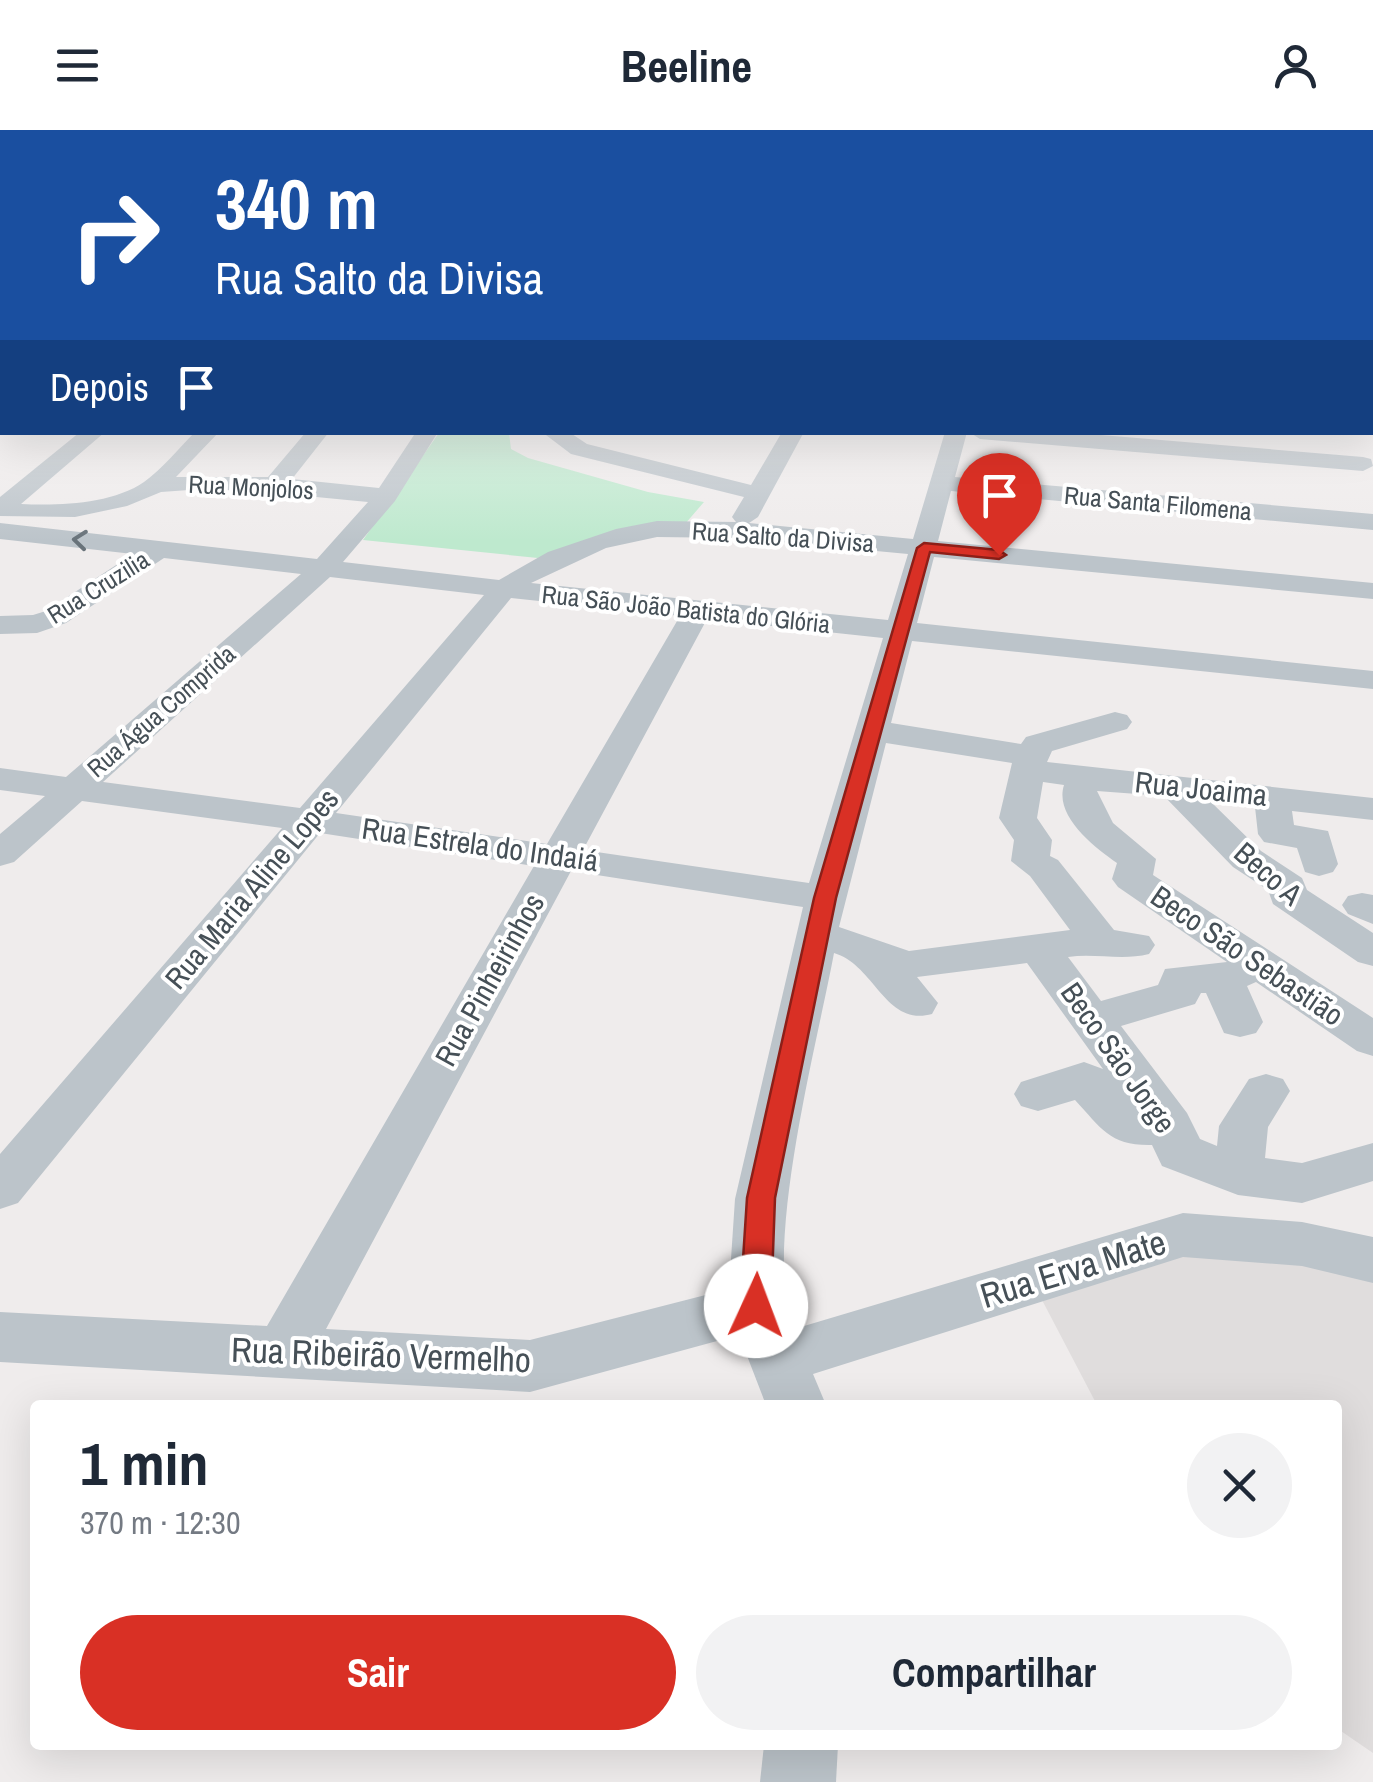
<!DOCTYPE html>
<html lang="pt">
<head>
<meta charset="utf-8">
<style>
	:root { --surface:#fff; --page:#f2f2f3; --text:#1f2937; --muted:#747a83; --accent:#d93025 }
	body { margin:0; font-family:"Archivo Narrow",sans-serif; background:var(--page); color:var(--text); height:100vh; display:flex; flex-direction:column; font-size:38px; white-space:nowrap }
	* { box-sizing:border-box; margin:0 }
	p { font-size:32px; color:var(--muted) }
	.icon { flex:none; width:55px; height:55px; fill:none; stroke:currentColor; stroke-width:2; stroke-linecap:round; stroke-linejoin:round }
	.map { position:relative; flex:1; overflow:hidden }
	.drawer { position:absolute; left:30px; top:1270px; width:1312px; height:350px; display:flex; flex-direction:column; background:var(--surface); border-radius:10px; box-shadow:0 10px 40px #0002 }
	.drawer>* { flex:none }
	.top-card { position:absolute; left:0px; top:0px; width:1375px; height:305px; box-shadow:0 10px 40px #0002; background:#1a4fa0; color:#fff; overflow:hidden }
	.pin { position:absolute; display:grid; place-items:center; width:85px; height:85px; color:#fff; margin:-102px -42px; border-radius:50% 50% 50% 0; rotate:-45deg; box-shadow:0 0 10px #0007 }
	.pin .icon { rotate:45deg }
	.me { position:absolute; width:110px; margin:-55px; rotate:2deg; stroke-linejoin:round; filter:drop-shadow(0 0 8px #0008) }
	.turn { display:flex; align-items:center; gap:35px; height:210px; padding:0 50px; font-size:45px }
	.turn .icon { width:130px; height:130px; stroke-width:2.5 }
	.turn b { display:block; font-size:70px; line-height:85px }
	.then { display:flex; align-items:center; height:95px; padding:0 50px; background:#0003; gap:20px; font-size:38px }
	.round { display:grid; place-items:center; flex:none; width:105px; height:105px; border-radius:52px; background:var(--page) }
	.overview { display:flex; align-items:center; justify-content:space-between; height:170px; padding:0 50px }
	h1 { font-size:60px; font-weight:800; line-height:75px }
	.primary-button { display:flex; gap:20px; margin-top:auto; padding:20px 50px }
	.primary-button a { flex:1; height:115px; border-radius:60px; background:var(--accent); color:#fff; font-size:40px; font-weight:800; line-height:115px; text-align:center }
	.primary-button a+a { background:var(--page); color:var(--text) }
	header { display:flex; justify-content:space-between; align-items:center; height:130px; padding:0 50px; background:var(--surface); font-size:45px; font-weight:800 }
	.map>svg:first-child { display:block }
	.education { fill:#e0dddd }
	.green { fill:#bee9ce }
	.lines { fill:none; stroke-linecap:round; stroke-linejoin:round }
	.minor { fill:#bcc4ca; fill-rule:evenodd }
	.oneway { stroke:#69737a }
	.route { fill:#d93025; stroke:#8d1f18; stroke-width:2.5 }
	.labels { text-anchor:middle; stroke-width:8; stroke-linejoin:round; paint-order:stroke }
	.far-street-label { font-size:25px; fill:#465057; stroke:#fff }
	.street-label { font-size:30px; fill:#465057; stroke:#fff }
	.near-street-label { font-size:35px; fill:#465057; stroke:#fff }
</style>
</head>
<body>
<header><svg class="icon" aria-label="menu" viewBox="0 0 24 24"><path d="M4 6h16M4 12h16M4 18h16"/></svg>Beeline<svg class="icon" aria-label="person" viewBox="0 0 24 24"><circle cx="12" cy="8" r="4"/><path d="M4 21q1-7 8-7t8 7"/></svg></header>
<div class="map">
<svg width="1373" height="1652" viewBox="0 0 1373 1652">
	<rect width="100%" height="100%" fill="#efecec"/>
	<polygon class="education" points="1198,1121 1373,1144 1373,1623 1338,1599 1338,1275 1097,1275 1042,1170"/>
	<polygon class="green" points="439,303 509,303 511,319 528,328 648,362 704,372 685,394 538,428 363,410"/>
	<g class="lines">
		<g class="minor">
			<rect x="1372" y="190" width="1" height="10"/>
			<rect x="0" y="247" width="2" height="12"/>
			<path d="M80,302H105L21,374C59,376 112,374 144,352C162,339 179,318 195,302H219L176,347H268L306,302H329L292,349L379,358L416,302H438L395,371L343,432L499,450L548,422L616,399L657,391L736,392L732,387L744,367L571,324L542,302H569L587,314L751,355L782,302H804L758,387L749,393L913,409L945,302H967L955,347L1373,384V400L951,361L938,411L1373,453V469L934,427L917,493L1373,541V559L912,511L891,593L1021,614L1026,607L1115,582L1127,585L1132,592L1127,599L1052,621L1047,632L1373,668V690L1292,681L1294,695L1328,701L1338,734L1333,742L1319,746L1305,742L1297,718L1264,712L1258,704L1255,677L1210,671L1261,721L1302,748L1307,760L1373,803V836L1358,832L1273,774L1268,760L1233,737L1164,666L1097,661L1113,693L1156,729L1153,745L1373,888V926L1357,921L1256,852L1247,856L1263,892L1256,903L1240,907L1224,903L1206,863H1201L1195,874L1121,896L1187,983L1200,1009L1217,1016L1219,996L1249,949L1266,944L1283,949L1290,961L1268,997L1265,1028L1302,1033L1373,1013V1051L1302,1073L1238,1065L1162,1036L1152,1015C1110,1016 1102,999 1075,970L1038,981L1021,976L1014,964L1021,952L1084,932L1103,939L1027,833L917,847L938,873L932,884C885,897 875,835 834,823C818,911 761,1122 794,1199L1183,1083L1302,1092L1373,1107V1153L1302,1136L1183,1127L813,1244L826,1275H766L739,1205L530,1262L0,1232V1182L267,1196L534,736L320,703L18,1073L0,1079V1024L282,698L82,671L14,732L0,736V704L45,666L0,660V638L66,647L301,444L164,428L66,493L37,503L0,504V486L33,485L46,481L133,424L0,409V393L317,429L368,372L245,360H189L161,362L127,376L75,387L0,386V367ZM657,407L737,408L908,424L888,490L531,453L606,418ZM330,447L484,465L300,678L103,652ZM511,468L680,486L547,714L336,683ZM707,489L883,508L809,753L583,720ZM886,613L1012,633L999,688L1014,710L1011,731L1030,746L1070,800L909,821L839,797ZM1043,652L1064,655C1054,686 1094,717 1117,733L1112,749L1118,757L1227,832L1165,839L1158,855L1101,871L1068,827C1095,823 1122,831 1149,824L1155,815L1149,806L1114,800L1058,730L1050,726L1052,710L1037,688ZM571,741L803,777L735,1069L729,1159L530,1210L326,1199Z"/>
			<polygon points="969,302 1065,302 1363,327 1371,329 1373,336 1363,341 980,309"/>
			<polygon points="1362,763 1373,765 1373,794 1348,784 1342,775 1348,766"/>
			<polygon points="764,1615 838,1615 836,1652 760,1652"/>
		</g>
	</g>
	<defs><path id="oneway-chevron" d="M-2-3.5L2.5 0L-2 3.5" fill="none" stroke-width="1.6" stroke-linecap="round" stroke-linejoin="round" transform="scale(2.5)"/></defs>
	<use class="oneway" href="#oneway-chevron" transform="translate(80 410) rotate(-174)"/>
	<linearGradient id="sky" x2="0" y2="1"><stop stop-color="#84c0e6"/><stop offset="0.44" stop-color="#f8f6f6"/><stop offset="1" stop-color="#f8f6f6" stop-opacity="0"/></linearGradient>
	<rect width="1373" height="411" fill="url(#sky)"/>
	<polygon class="route" points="924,413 999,420 1006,425 999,429 930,422 836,768 775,1068 771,1176 766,1185 756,1189 745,1185 740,1176 747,1068 814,768 917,418"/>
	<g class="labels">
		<g class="far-street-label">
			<text transform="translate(251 357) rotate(3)" y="9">Rua Monjolos</text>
			<text transform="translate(1158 373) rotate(5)" y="9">Rua Santa Filomena</text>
			<text transform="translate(783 407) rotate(4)" y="9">Rua Salto da Divisa</text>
			<text transform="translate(98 457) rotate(-32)" y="9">Rua Cruzilia</text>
			<text transform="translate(686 479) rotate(6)" y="9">Rua São João Batista do Glória</text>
			<text transform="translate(161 581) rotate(-41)" y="9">Rua Água Comprida</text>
		</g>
		<g class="street-label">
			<text transform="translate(1201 659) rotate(6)" y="10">Rua Joaima</text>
			<text transform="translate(480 715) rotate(8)" y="10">Rua Estrela do Indaiá</text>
			<text transform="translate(1268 744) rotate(41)" y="10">Beco A</text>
			<text transform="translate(252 759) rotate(-50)" y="10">Rua Maria Aline Lopes</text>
			<text transform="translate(1247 826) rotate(34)" y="10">Beco São Sebastião</text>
			<text transform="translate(490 850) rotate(-61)" y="10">Rua Pinheirinhos</text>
			<text transform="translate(1118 928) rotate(55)" y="10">Beco São Jorge</text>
		</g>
		<g class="near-street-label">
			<text transform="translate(1073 1139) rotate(-17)" y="12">Rua Erva Mate</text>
			<text transform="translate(381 1225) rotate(2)" y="12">Rua Ribeirão Vermelho</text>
		</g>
	</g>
</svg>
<div class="pin" style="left:999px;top:425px;background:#d93025"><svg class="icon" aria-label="arrive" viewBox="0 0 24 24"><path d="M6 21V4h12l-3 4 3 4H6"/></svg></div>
<svg class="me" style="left:756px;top:1176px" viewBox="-20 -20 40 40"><circle r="19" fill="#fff"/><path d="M0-13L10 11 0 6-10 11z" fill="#d93025"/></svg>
<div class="top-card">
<div class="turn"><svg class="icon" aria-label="right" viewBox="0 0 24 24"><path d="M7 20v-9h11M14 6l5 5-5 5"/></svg><div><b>340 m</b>Rua Salto da Divisa</div></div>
<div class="then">Depois<svg class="icon" aria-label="arrive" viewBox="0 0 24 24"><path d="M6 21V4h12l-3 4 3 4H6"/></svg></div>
</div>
<section class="drawer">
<div class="overview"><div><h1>1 min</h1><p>370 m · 12:30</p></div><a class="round"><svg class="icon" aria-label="close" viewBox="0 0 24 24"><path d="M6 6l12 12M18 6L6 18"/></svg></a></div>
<div class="primary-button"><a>Sair</a><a>Compartilhar</a></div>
</section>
</div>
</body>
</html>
